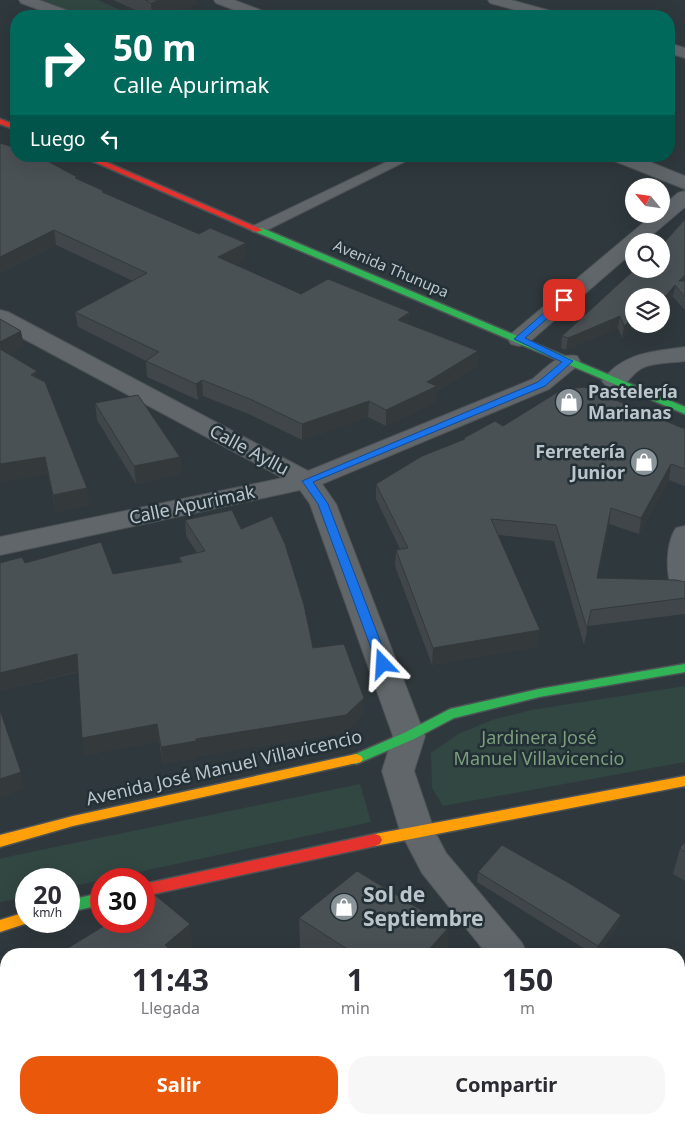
<!DOCTYPE html>
<html lang="es">
<head>
<meta charset="utf-8">
<style>
	:root { --surface:#fff; --page:#f7f7f7; --text:#2b2b33; --muted:#7c7c81; --accent:#ea580c }
	body { margin:0; font-family:"Noto Sans",sans-serif; background:var(--page); color:var(--text); height:100vh; display:flex; flex-direction:column; font-size:19px; white-space:nowrap }
	* { box-sizing:border-box; margin:0 }
	p { font-size:16px; color:var(--muted) }
	.icon { flex:none; width:28px; height:28px; fill:none; stroke:currentColor; stroke-width:2; stroke-linecap:round; stroke-linejoin:round }
	.map { position:relative; flex:1; overflow:hidden }
	.drawer { position:absolute; left:0px; top:948px; width:685px; height:176px; display:flex; flex-direction:column; background:var(--surface); border-radius:20px 20px 0 0; box-shadow:0 5px 20px #0002 }
	.drawer>* { flex:none }
	.guide { position:absolute; left:10px; top:10px; width:665px; height:152px; border-radius:20px; box-shadow:0 5px 20px #0002; background:#00695c; color:#fff; overflow:hidden }
	.needle { width:32px; rotate:299deg }
	.controls { position:absolute; left:625px; top:178px; display:grid; gap:10px }
	.controls a { display:grid; place-items:center; width:45px; height:45px; border-radius:50%; background:var(--surface); box-shadow:0 5px 20px #0002; font-size:25px }
	.speed { position:absolute; left:15px; top:868px; display:flex; gap:10px; font-size:25px; font-weight:700; text-align:center }
	.speed>* { display:grid; place-content:center; width:65px; height:65px; border-radius:50%; background:var(--surface); box-shadow:0 5px 20px #0002; line-height:1 }
	.speed small { font-size:12px; font-weight:400 }
	.speed .limit { border:8px solid #d22; background:#fff; color:#111 }
	.pin { position:absolute; display:grid; place-items:center; width:42px; height:42px; color:#fff; margin:-21px; border-radius:10px; box-shadow:0 2px 8px #0006 }
	.me { position:absolute; width:55px; margin:-28px; rotate:340deg; stroke-linejoin:round; filter:drop-shadow(0 0 4px #0008) }
	.turn { display:flex; align-items:center; gap:18px; height:105px; padding:0 20px; font-size:22px }
	.turn .icon { width:65px; height:65px; stroke-width:2.5 }
	.turn b { display:block; font-size:35px; line-height:42px }
	.then { display:flex; align-items:center; height:48px; padding:0 20px; background:#0003; gap:10px; font-size:19px }
	.eta { display:flex; justify-content:space-evenly; align-items:center; height:85px; text-align:center }
	.eta b { font-size:30px; font-weight:700; line-height:35px }
	.primary-button { display:flex; gap:10px; margin-top:auto; padding:10px 20px }
	.primary-button a { flex:1; height:58px; border-radius:20px; background:var(--accent); color:#fff; font-size:20px; font-weight:700; line-height:58px; text-align:center }
	.primary-button a+a { background:var(--page); color:var(--text) }
	.map>svg:first-child { display:block }
	.green { fill:#324742 }
	.lines { fill:none; stroke-linecap:round; stroke-linejoin:round }
	.lane-casing { stroke:#4d5356; stroke-width:2 }
	.street-casing { stroke:#4d5356; stroke-width:2 }
	.fast-casing { stroke:#4d5356; stroke-width:3 }
	.slow-casing { stroke:#4d5356; stroke-width:3 }
	.jam-casing { stroke:#4d5356; stroke-width:3 }
	.lane { fill:#60666a; fill-rule:evenodd }
	.street { fill:#60666a; fill-rule:evenodd }
	.fast { fill:#30b455; fill-rule:evenodd }
	.slow { fill:#ff9f0a; fill-rule:evenodd }
	.jam { fill:#e5322d; fill-rule:evenodd }
	.wall { fill:#404649 }
	.shaded-wall { fill:#34393c }
	.building { fill:#4a5155; stroke:#34393c }
	.route { fill:#1a73e8; stroke:#114b97 }
	.labels { text-anchor:middle; stroke-width:5; stroke-linejoin:round; paint-order:stroke }
	.far-street-label { font-size:15px; fill:#bbc5cb; stroke:#233036 }
	.poi-label { font-size:18px; font-weight:bold; fill:#bbc5cb; stroke:#233036; text-anchor:start }
	.street-label { font-size:18px; fill:#bbc5cb; stroke:#233036 }
	.park-label { font-size:18px; fill:#7c9e7c; stroke:#233036 }
	.near-poi-label { font-size:21px; font-weight:bold; fill:#bbc5cb; stroke:#233036; text-anchor:start }
</style>
</head>
<body>
<div class="map">
<svg width="685" height="1123" viewBox="0 0 685 1123">
	<rect width="100%" height="100%" fill="#2f383c"/>
	<g class="green">
		<polygon points="42,0 98,0 134,16 83,16"/>
		<polygon points="685,686 685,762 443,806 432,788 431,753 458,734 492,720 531,710"/>
		<polygon points="360,784 371,822 69,887 69,879 26,879 26,897 0,902 0,859 2,858"/>
	</g>
	<g class="lines">
		<g class="lane-casing">
			<polygon id="lane" points="399,156 416,156 263,232 253,232 251,229 253,226"/>
		</g>
		<g class="street-casing">
			<g id="street">
				<polygon points="19,0 39,0 74,13 76,16 56,16 21,3"/>
				<polygon points="214,0 234,0 268,13 270,16 250,16 216,3"/>
				<polygon points="488,0 511,0 558,13 560,16 537,16 490,3"/>
				<polygon points="669,43 685,48 685,58 669,53"/>
				<polygon points="609,156 635,156 685,176 685,189 612,160"/>
				<polygon points="685,191 685,207 645,241 634,241 634,251 527,344 519,346 511,344 508,339 511,334 654,214 661,214 661,207 678,193"/>
				<path d="M0,310L8,312L308,471L533,379C546,368 559,352 577,356L580,361L577,366L549,389L322,484L336,504L425,736L414,771L434,830L446,853L522,943L527,954H487L422,873L400,831L382,771L393,736L310,504L300,490L0,555V537L283,478L0,326Z"/>
				<path d="M685,347V361C672,363 654,362 642,368C627,377 627,391 606,386L602,381C623,352 653,352 685,347Z"/>
				<path d="M685,526V597L675,595C665,579 665,544 676,528Z"/>
				<polygon points="679,1046 685,1048 685,1086 679,1084"/>
			</g>
		</g>
		<g class="fast-casing">
			<g id="fast">
				<polygon points="256,228 262,228 685,407 685,414 256,232"/>
				<polygon points="685,664 685,672 539,697 454,718 414,739 361,762 356,764 351,762 349,759 351,756 404,733 450,709 539,689"/>
				<polygon points="101,893 101,905 69,912 69,900"/>
			</g>
		</g>
		<g class="slow-casing">
			<g id="slow">
				<polygon points="356,754 361,756 363,759 361,762 73,826 0,847 0,835 73,816"/>
				<polygon points="685,776 685,786 375,846 370,844 368,840 370,836 375,834"/>
				<polygon points="26,912 26,921 31,922 0,932 0,920"/>
			</g>
		</g>
		<g class="jam-casing">
			<g id="jam">
				<polygon points="0,119 16,125 16,130 0,124"/>
				<polygon points="81,156 92,156 263,230 256,232"/>
				<polygon points="375,834 380,836 382,840 380,844 375,846 144,896 144,884"/>
			</g>
		</g>
		<use href="#lane" class="lane"/>
		<use href="#street" class="street"/>
		<use href="#fast" class="fast"/>
		<use href="#slow" class="slow"/>
		<use href="#jam" class="jam"/>
	</g>
	<g class="wall">
		<polygon points="113,0 196,0 196,5 157,16 149,16"/>
		<polygon points="0,143 77,177 77,179 104,193 246,257 234,264 301,294 409,325 478,351 477,366 436,392 436,402 386,426 368,417 302,440 251,415 203,396 198,400 147,377 146,361 78,327 75,312 133,281 56,245 0,273"/>
		<polygon points="685,219 685,310 673,297 664,308 661,307 661,296 634,296 634,324 637,324 622,338 618,328 566,350 561,348 562,336 641,270"/>
		<polygon points="0,319 24,346 9,354 38,379 90,505 56,512 48,474 0,482"/>
		<polygon points="95,403 180,457 182,474 136,484 97,420"/>
		<polygon points="503,426 685,429 685,485 684,486 669,480 639,534 609,524 598,578 685,582 685,614 588,626 584,645 554,541 498,535 538,646 432,665 395,566 396,550 400,549 376,499 376,484 464,439 464,438"/>
		<polygon points="185,520 241,529 313,648 364,698 364,715 346,732 198,756 198,758 163,764 159,741 85,755 78,672 0,691 0,563 25,563 113,574 180,562 179,557 197,553 186,536"/>
		<polygon points="685,842 685,881 673,874 680,848"/>
		<polygon points="478,872 619,924 597,954 593,954 477,882"/>
		<polygon points="299,918 447,954 308,954 300,948"/>
		<polygon points="437,1118 668,1118 676,1123 444,1123"/>
	</g>
	<g class="shaded-wall">
		<polygon points="161,0 196,0 196,5 157,16 152,16 151,3"/>
		<polygon points="54,230 56,245 0,273 0,257"/>
		<polygon points="246,243 246,257 219,272 218,257"/>
		<polygon points="685,275 685,284 679,281"/>
		<polygon points="675,285 673,297 664,308 666,296"/>
		<polygon points="410,312 409,327 398,320"/>
		<polygon points="620,316 618,328 566,350 568,338"/>
		<polygon points="634,317 634,324 637,324 622,338 624,326"/>
		<polygon points="21,331 24,346 0,360 0,342"/>
		<polygon points="478,351 477,366 436,392 436,402 386,426 386,410 427,382"/>
		<polygon points="37,371 40,387 31,375"/>
		<polygon points="202,380 203,396 198,400 196,384"/>
		<polygon points="369,401 368,417 302,440 302,424"/>
		<polygon points="45,457 48,474 0,482 0,464"/>
		<polygon points="180,457 182,474 136,484 134,466"/>
		<polygon points="671,464 669,480 639,534 641,518"/>
		<polygon points="87,488 90,505 56,512 53,495"/>
		<polygon points="611,508 609,524 595,594 597,578"/>
		<polygon points="540,630 538,646 432,665 433,648"/>
		<polygon points="77,654 80,671 0,691 0,673"/>
		<polygon points="364,698 364,715 346,732 198,756 198,758 163,764 161,747"/>
		<polygon points="157,724 159,741 85,755 82,738"/>
		<polygon points="21,772 25,789 0,798 0,779"/>
		<polygon points="621,915 619,924 597,954 596,954 598,946"/>
		<polygon points="190,924 193,950 188,954 166,954 165,945"/>
		<polygon points="449,927 447,954 425,954"/>
		<polygon points="415,1118 426,1118 422,1123 410,1123"/>
	</g>
	<g class="building">
		<polygon points="145,0 161,0 151,3"/>
		<polygon points="0,143 16,148 16,156 38,156 77,177 75,178 104,191 102,192 199,234 210,228 246,243 218,257 301,294 328,279 410,312 398,320 478,351 427,382 437,386 386,410 369,401 302,424 250,399 202,380 196,384 146,361 159,352 75,312 147,273 54,230 0,257"/>
		<polygon points="685,219 685,275 679,281 685,281 685,297 675,285 666,296 658,294 656,296 634,296 634,317 624,326 620,316 568,338 562,336 635,269 641,270 642,269 661,269 661,246"/>
		<polygon points="0,319 21,331 0,342"/>
		<polygon points="0,349 37,371 31,375 45,382 87,488 53,495 45,457 0,464"/>
		<polygon points="584,387 685,429 685,469 671,464 641,518 611,508 597,578 676,580 685,582 685,598 591,610 587,629 556,525 491,519 540,630 433,648 396,550 408,548 376,484 422,456 465,439 464,438 495,421 503,426 561,390"/>
		<polygon points="138,395 180,457 134,466 95,403"/>
		<polygon points="232,510 241,529 272,516 285,544 304,605 313,648 344,644 364,698 346,715 196,739 196,741 161,747 157,724 82,738 77,654 0,673 0,563 22,557 25,563 101,542 113,574 182,562 179,557 205,551 185,520"/>
		<polygon points="0,710 21,772 0,779"/>
		<polygon points="685,842 685,852 680,848"/>
		<polygon points="502,845 569,883 621,915 598,946 478,872"/>
		<polygon points="357,871 449,927 425,954 355,954 299,918"/>
		<polygon points="155,895 190,924 165,945 176,954 66,954 63,951 112,921 144,921 144,902"/>
		<polygon points="181,1118 183,1118 188,1123 175,1123"/>
		<polygon points="211,1118 265,1118 272,1123 205,1123"/>
		<polygon points="313,1118 415,1118 410,1123 308,1123"/>
		<polygon points="458,1118 668,1118 676,1123 466,1123"/>
	</g>
	<polygon class="route" points="561,298 564,298 568,300 525,338 573,361 545,386 313,482 328,504 389,664 387,667 378,667 318,504 302,481 538,382 562,362 514,339"/>
	<defs>
		<g id="shop-disc" transform="scale(1.4375)"><circle r="9.5" fill="#8a9499" stroke="#233036"/><path d="M-5-2.5h2.3a2.7 3.5 0 0 1 5.4 0H5L5.5 6h-11ZM-1.5-2.5h3a1.5 2.3 0 0 0-3 0Z" fill="#fff"/></g>
	</defs>
	<g fill-rule="evenodd">
		<use href="#shop-disc" x="569" y="402"/>
		<use href="#shop-disc" x="644" y="462"/>
		<use href="#shop-disc" x="344" y="907"/>
	</g>
	<g class="labels">
		<g class="far-street-label">
			<text transform="translate(391 269) rotate(23)" y="5">Avenida Thunupa</text>
		</g>
		<g class="poi-label">
			<text x="588" y="398">Pastelería<tspan x="588" dy="21">Marianas</tspan></text>
			<text x="625" y="458" text-anchor="end">Ferretería<tspan x="625" dy="21">Junior</tspan></text>
		</g>
		<g class="street-label">
			<text transform="translate(249 450) rotate(28)" y="6">Calle Ayllu</text>
			<text transform="translate(192 505) rotate(-12)" y="6">Calle Apurimak</text>
			<text transform="translate(224 768) rotate(-13)" y="6">Avenida José Manuel Villavicencio</text>
		</g>
		<g class="park-label">
			<text x="539" y="744">Jardinera José<tspan x="539" dy="21">Manuel Villavicencio</tspan></text>
		</g>
		<g class="near-poi-label">
			<text x="363" y="902">Sol de<tspan x="363" dy="24">Septiembre</tspan></text>
		</g>
	</g>
</svg>
<div class="controls">
<a><svg class="needle" viewBox="-14 -14 28 28"><path d="M0-13l5 13h-10z" fill="#e53935"/><path d="M0 13l5-13h-10z" fill="#7c7c81"/></svg></a>
<a><svg class="icon" aria-label="search" viewBox="0 0 24 24"><circle cx="10" cy="10" r="6"/><path d="M15 15l6 6"/></svg></a>
<a><svg class="icon" aria-label="layers" viewBox="0 0 24 24"><path d="M12 4l9 5-9 5-9-5zM3 14l9 5 9-5"/></svg></a>
</div>
<div class="speed"><div>20<small>km/h</small></div><div class="limit">30</div></div>
<div class="pin" style="left:564px;top:300px;background:#d93025"><svg class="icon" aria-label="arrive" viewBox="0 0 24 24"><path d="M6 21V4h12l-3 4 3 4H6"/></svg></div>
<svg class="me" style="left:383px;top:664px" viewBox="-20 -20 40 40"><path d="M0-17L14 15 0 8-14 15z" fill="#1a73e8" stroke="#fff" stroke-width="4"/></svg>
<div class="guide">
<div class="turn"><svg class="icon" aria-label="right" viewBox="0 0 24 24"><path d="M7 20v-9h11M14 6l5 5-5 5"/></svg><div><b>50 m</b>Calle Apurimak</div></div>
<div class="then">Luego<svg class="icon" aria-label="left" viewBox="0 0 24 24"><path d="M17 20v-9H6M10 6l-5 5 5 5"/></svg></div>
</div>
<section class="drawer">
<div class="eta">
<div><b>11:43</b><p>Llegada</p></div>
<div><b>1</b><p>min</p></div>
<div><b>150</b><p>m</p></div>
</div>
<div class="primary-button"><a>Salir</a><a>Compartir</a></div>
</section>
</div>
</body>
</html>
